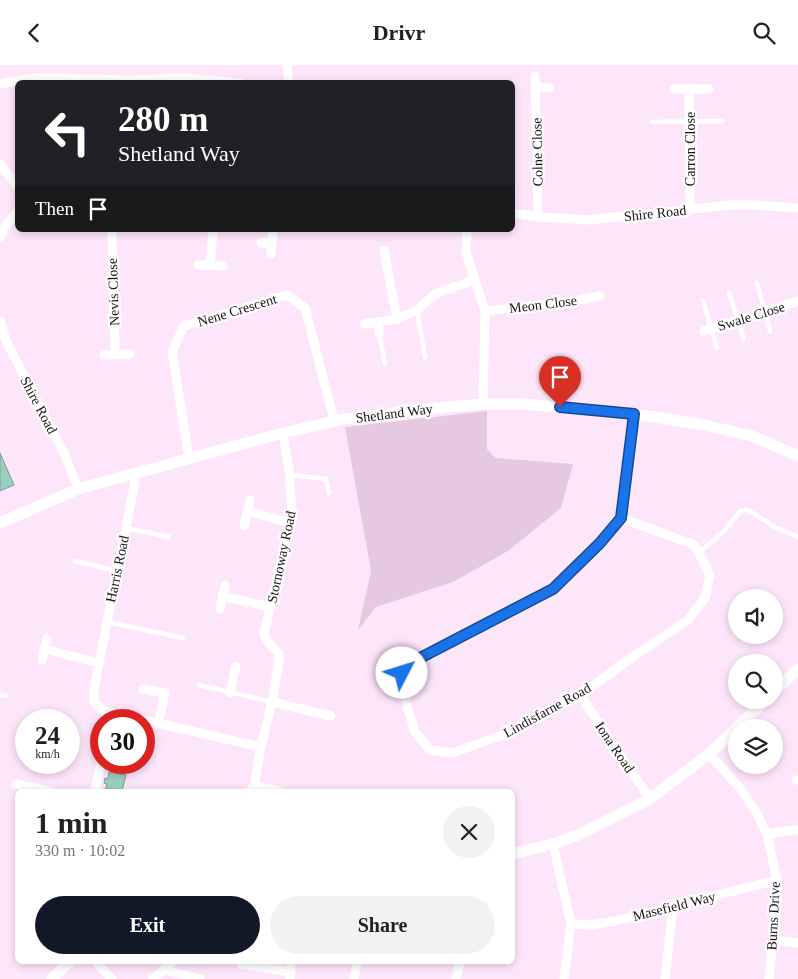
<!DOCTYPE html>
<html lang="en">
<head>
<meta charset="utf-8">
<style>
	:root { --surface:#fff; --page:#f2f2f2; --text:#222; --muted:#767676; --accent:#111827 }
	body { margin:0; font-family:"Times New Roman",serif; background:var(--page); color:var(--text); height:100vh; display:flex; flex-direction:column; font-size:19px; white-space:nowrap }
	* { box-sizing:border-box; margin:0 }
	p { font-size:16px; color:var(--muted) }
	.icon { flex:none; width:28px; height:28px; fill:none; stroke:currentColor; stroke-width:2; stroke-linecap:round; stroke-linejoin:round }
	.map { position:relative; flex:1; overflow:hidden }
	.drawer { position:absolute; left:15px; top:724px; width:500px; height:175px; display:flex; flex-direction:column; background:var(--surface); border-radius:8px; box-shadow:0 2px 8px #0003 }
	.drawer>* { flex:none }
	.banner { position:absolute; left:15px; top:15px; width:500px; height:152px; border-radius:8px; box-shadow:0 2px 8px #0003; background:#202124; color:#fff; overflow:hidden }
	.fabs { position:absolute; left:728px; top:524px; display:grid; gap:10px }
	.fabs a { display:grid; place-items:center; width:55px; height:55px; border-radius:50%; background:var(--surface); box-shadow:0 2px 8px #0003; font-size:25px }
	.speed { position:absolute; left:15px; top:644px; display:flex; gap:10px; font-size:25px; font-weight:700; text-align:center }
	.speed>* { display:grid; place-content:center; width:65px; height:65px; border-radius:50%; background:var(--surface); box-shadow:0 2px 8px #0003; line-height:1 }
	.speed small { font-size:12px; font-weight:400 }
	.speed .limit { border:8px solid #d22; background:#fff; color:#111 }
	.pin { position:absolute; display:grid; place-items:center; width:42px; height:42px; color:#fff; margin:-51px -21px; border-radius:50% 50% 50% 0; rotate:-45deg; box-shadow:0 0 5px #0007 }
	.pin .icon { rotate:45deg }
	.me { position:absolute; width:55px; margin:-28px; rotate:50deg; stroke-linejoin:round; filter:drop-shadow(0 0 4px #0008) }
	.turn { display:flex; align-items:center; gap:18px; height:105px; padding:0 20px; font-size:22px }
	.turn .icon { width:65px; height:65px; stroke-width:2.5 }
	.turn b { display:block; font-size:35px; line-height:42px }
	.then { display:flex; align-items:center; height:48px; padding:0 20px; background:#0003; gap:10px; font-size:19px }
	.round { display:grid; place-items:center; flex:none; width:52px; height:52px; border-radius:26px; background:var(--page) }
	.summary { display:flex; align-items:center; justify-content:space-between; height:85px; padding:0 20px }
	h1 { font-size:30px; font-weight:700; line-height:38px }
	.action { display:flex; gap:10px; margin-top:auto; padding:10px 20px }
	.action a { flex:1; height:58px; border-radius:30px; background:var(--accent); color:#fff; font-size:20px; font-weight:700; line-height:58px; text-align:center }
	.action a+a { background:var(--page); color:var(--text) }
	header { display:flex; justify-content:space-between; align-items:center; height:65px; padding:0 20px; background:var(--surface); font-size:22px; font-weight:700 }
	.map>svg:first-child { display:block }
	.green { fill:#e5c9e0 }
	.building { fill:#99cfc1; stroke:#7aa096 }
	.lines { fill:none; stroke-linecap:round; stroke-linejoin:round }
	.service { stroke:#fff; stroke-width:4.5 }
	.minor { stroke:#fff; stroke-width:9 }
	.tertiary { stroke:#fff; stroke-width:11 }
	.route-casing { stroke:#114b97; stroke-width:12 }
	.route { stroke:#1a73e8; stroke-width:9 }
	.labels { text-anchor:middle; stroke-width:5; stroke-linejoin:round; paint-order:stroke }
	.street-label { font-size:14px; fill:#1c121a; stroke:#fcfcfc }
</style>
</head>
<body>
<header><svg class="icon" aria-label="back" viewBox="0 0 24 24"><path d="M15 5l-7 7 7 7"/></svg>Drivr<svg class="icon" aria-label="search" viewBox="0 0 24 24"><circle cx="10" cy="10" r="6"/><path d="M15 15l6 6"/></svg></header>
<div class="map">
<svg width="798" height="914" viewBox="0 0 798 914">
	<rect width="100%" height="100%" fill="#fee6fa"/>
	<polygon class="green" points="487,346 487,384 495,393 573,399 561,443 508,486 453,517 376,542 358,565 371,506 345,362"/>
	<g class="building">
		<polygon points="0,388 14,420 0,426"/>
		<polygon points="109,707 126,710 122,726 105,726 107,719 104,718 105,713 108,714"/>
	</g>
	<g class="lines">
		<g class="service">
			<polyline points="652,57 722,56"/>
			<polyline points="757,218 770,266"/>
			<polyline points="729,228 744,274"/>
			<polyline points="703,236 717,283"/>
			<polyline points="417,245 425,292"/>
			<polyline points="379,268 385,298"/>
			<polyline points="290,410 326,414 329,428"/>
			<polyline points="126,463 169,472"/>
			<polyline points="699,488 726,464 740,446 744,445 748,445 775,462 798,472"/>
			<polyline points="75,496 117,506"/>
			<polyline points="108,557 183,573"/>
			<polyline points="199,620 272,637"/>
			<polyline points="0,630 6,631"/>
		</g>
		<g class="minor">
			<polyline points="287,0 289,18"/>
			<polyline points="535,11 538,152"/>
			<polyline points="0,19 34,13 133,15 182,13 241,18"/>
			<polyline points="536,22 549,23"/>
			<polyline points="674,24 709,24"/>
			<polyline points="689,24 690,144"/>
			<polyline points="0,99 18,122"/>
			<polyline points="512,148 538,152 589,155 615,152 653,150 666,147 729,140 754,140 798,143"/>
			<polyline points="112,165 115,290"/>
			<polyline points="467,165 466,187 485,246 483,339"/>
			<polyline points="0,172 5,162 18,145"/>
			<polyline points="261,178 272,179"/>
			<polyline points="384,185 397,254"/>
			<polyline points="271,189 273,165"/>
			<polyline points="198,200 223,201"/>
			<polyline points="210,200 213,165"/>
			<polyline points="485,246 568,237 600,231"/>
			<polyline points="0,256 6,276 65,390 78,424"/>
			<polyline points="378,257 379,268"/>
			<polyline points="364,259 397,254 417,245 435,229 474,215"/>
			<polyline points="704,266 798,236"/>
			<polyline points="104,290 130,289"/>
			<polyline points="189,393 172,287 184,261 287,230 305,243 334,355"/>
			<polyline points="247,446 290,458"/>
			<polyline points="621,453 600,478 553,524 420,593 402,608 407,641 415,667 430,685 452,688 514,666 580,630 637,589 688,555 705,533 710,510 695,480 621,453 634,349"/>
			<polyline points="244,461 250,435"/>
			<polyline points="222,531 270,542"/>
			<polyline points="220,544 225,520"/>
			<polyline points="44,584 99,598 135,417 133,409"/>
			<polyline points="42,595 47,574"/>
			<polyline points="99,598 94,623 94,637 102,645 142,655"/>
			<polyline points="143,624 165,628 158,659"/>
			<polyline points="230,628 236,601"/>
			<polyline points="580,630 650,734"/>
			<polyline points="272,637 279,595 279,589 267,576 264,569 292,449 289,405 283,368"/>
			<polyline points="144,655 261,682"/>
			<polyline points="709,689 739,722 756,747 767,769 777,815 777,834 769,914"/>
			<polyline points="796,715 798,715"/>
			<polyline points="16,719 49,726"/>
			<polyline points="254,721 280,726"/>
			<polyline points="95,726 101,698"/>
			<polyline points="250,726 254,721 261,682 272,637 331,651"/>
			<polyline points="767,769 792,765 798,765"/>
			<polyline points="553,779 571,859 564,914"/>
			<polyline points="571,859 591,860 615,856 673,841 777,815"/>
			<polyline points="773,875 798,878"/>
			<polyline points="95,896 112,914"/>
			<polyline points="241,899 291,907"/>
			<polyline points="165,905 200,914"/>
			<polyline points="153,914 174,896"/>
			<polyline points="290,914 291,896"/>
			<polyline points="354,914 357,896"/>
			<polyline points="456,914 460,896"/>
			<polyline points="665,914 673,841"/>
		</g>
		<g class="tertiary">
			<polyline points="0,458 78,424 283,368 344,354 425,344 483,339 523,339 634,349 700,359 752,371 798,391"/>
			<polyline points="774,627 798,604"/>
			<polyline points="737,662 766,635"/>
			<polyline points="512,789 553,779 578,770 650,734 709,689 736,664"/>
			<polyline points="52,914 70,896"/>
		</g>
	</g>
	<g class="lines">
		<g class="route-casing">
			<polyline id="route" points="402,608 420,593 553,524 600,478 621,453 634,349 560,342"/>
		</g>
		<use href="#route" class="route"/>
	</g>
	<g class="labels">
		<g class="street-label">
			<text transform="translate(690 84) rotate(-90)" y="5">Carron Close</text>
			<text transform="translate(537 87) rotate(-91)" y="5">Colne Close</text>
			<text transform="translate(655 148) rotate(-6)" y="5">Shire Road</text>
			<text transform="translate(113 227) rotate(-92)" y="5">Nevis Close</text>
			<text transform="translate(543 239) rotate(-7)" y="5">Meon Close</text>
			<text transform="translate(237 245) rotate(-17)" y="5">Nene Crescent</text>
			<text transform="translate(751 251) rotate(-17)" y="5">Swale Close</text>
			<text transform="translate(39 340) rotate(62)" y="5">Shire Road</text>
			<text transform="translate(394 348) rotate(-7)" y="5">Shetland Way</text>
			<text transform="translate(281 492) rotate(-78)" y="5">Stornoway Road</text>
			<text transform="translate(117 504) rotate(-78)" y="5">Harris Road</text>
			<text transform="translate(547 645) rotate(-29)" y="5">Lindisfarne Road</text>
			<text transform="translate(615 682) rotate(56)" y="5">Iona Road</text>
			<text transform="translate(674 841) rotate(-14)" y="5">Masefield Way</text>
			<text transform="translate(773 851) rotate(-87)" y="5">Burns Drive</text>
		</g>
	</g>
</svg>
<div class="fabs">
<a><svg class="icon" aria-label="sound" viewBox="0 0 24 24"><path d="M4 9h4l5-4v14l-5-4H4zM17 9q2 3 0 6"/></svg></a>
<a><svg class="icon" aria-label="search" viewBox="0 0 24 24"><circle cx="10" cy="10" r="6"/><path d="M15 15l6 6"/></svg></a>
<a><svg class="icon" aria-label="layers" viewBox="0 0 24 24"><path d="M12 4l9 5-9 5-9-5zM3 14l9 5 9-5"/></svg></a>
</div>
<div class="speed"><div>24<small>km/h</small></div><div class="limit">30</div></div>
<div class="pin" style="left:560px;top:342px;background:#d93025"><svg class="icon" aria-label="arrive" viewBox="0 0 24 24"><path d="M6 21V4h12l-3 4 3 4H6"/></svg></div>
<svg class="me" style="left:402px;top:608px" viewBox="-20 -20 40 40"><circle r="19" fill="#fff"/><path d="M0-13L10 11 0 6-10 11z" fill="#1a73e8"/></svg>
<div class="banner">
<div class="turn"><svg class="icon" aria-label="left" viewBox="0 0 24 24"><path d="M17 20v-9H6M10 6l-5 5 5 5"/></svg><div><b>280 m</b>Shetland Way</div></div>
<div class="then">Then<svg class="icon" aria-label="arrive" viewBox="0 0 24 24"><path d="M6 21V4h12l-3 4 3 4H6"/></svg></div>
</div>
<section class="drawer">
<div class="summary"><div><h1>1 min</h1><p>330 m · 10:02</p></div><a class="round"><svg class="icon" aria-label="close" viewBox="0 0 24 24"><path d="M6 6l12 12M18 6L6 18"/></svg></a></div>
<div class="action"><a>Exit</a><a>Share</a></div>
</section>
</div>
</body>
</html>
